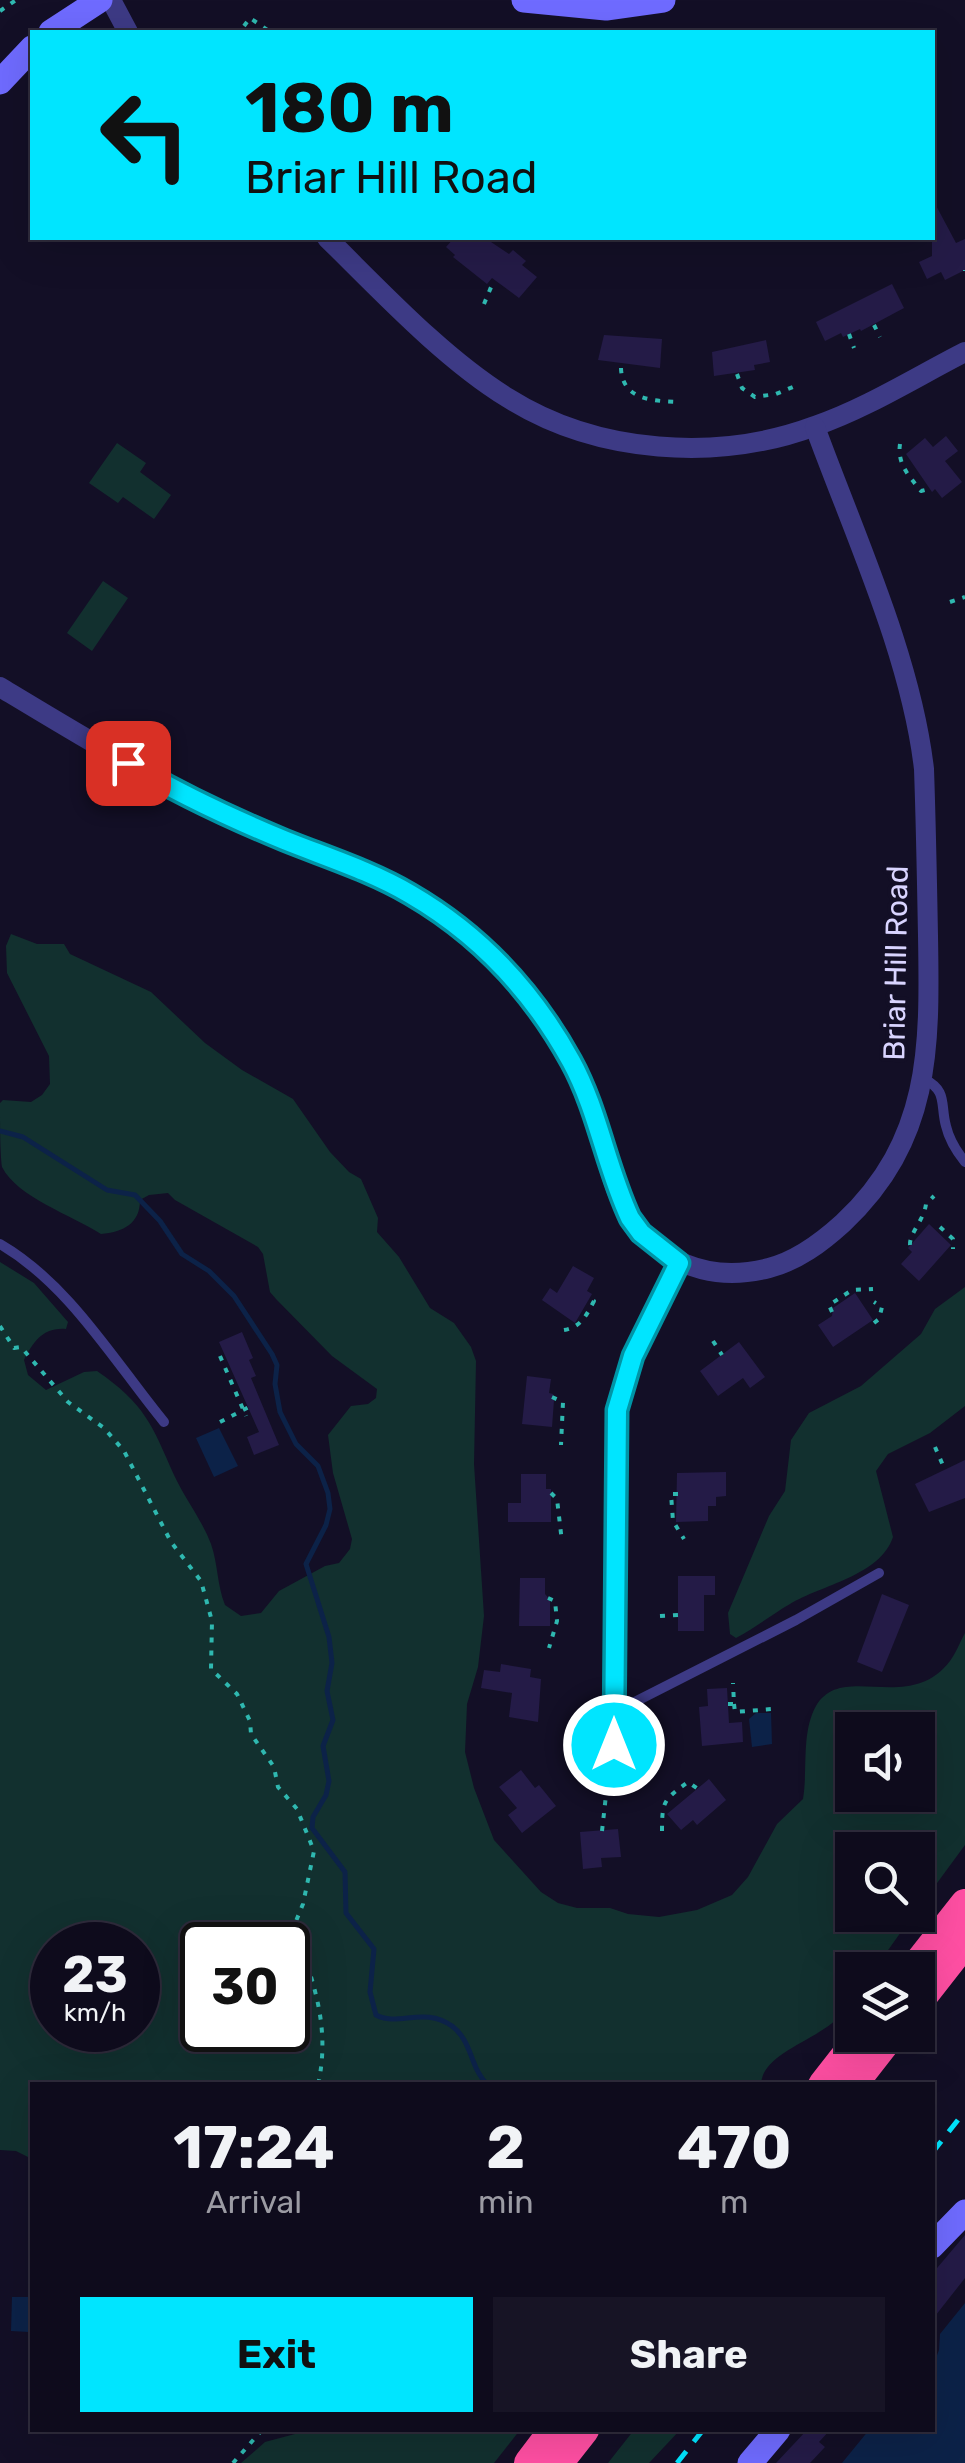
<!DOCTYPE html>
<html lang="en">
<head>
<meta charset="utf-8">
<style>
	:root { --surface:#0e0b1c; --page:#171425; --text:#f1f3f6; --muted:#9b9ba3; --line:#2e2b3b; --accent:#00e5ff }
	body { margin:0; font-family:Rubik,sans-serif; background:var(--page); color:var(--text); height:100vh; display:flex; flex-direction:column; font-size:38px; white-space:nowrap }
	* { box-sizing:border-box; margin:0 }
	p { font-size:32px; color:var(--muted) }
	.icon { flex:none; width:55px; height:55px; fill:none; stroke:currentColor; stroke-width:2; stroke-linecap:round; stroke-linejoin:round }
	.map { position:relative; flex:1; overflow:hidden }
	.details { position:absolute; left:30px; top:2082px; width:905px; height:350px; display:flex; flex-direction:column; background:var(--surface); border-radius:0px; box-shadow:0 10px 40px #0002,0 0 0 2px var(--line) }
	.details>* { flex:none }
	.top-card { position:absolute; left:30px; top:30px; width:905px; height:210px; border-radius:0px; box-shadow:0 10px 40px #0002,0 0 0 2px var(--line); background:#00e5ff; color:#111; overflow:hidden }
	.fabs { position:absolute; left:835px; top:1712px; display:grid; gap:20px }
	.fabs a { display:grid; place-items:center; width:100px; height:100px; border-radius:0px; background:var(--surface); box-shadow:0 10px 40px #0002,0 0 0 2px var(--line); font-size:50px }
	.speed { position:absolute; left:30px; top:1922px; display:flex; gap:20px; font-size:50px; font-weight:700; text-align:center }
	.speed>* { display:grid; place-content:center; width:130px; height:130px; border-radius:50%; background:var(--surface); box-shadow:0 10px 40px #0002,0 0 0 2px var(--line); line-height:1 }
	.speed small { font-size:25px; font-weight:400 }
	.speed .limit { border:5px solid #111; border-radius:15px; background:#fff; color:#111 }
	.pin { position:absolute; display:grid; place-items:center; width:85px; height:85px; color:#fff; margin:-42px; border-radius:20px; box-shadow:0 5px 15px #0006 }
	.me { position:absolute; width:110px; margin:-55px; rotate:0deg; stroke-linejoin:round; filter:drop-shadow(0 0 8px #0008) }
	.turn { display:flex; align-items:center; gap:35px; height:210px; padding:0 50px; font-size:45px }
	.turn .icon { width:130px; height:130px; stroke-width:2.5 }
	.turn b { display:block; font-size:70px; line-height:85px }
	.eta { display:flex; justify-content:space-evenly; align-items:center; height:170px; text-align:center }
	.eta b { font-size:60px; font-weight:700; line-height:70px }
	.primary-button { display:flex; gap:20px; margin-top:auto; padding:20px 50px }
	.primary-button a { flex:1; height:115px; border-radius:0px; background:var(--accent); color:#111; font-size:40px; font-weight:700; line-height:115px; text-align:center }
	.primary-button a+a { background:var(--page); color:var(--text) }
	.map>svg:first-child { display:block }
	.green { fill:#12302f; fill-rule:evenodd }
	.water { fill:#0c2248 }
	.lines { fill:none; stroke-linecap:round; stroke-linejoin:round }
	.stream { stroke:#0c2248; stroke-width:5 }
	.building { fill:#241b47 }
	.path { stroke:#2fb8b0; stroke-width:4; stroke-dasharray:5 8; stroke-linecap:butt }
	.lane { stroke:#3d3a85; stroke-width:10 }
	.street { stroke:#3d3a85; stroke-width:20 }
	.secondary { stroke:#6f6bff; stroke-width:25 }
	.highway { stroke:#ff4fa3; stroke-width:30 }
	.rail { stroke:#00e5ff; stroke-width:5; stroke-dasharray:15 12; stroke-linecap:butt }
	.route-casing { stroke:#0095a6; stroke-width:25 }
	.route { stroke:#00e5ff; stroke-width:18 }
	.labels { text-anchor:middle; stroke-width:8; stroke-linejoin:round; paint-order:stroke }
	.street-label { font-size:30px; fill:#d9d4ff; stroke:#130f26 }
</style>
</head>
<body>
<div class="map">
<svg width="965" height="2463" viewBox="0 0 965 2463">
	<rect width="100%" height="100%" fill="#130f26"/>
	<g class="green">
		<polygon points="117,443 146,463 140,472 171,495 154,519 123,497 118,503 89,483"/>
		<polygon points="103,581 128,598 92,651 67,633"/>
		<path d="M11,934L37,944H64L70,954L151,992L205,1043L242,1070L293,1099L330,1152L349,1172L361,1179L378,1218L377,1232L399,1257L430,1308L454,1323L471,1347L476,1361L474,1464L484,1616L478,1667L467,1704L465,1752L474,1788L494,1840L541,1892L558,1903L577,1908H610L628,1914L659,1917L697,1910L732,1895L748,1877L777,1824L803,1799C808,1769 801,1733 816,1706C842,1661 909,1715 950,1661C956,1653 960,1642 965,1633V1845L918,1909V1850H852V1915H913L874,1970H852C852,1977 854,1987 852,1994C844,2038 762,2045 761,2085H32V2159L16,2151L0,2150V1262L34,1283L68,1322L66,1329C43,1327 33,1342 24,1360L28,1375L46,1390L84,1372L97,1371C145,1404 152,1425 174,1475C185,1499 202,1520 211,1544C218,1564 217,1585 225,1605L241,1616L261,1613L279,1591L325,1566L339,1563L350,1549L352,1539L333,1473L328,1435L351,1406L368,1404L376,1398L377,1389L332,1356L276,1299L270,1292L263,1254L258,1247L175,1200L168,1193L149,1195L140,1200C140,1224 123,1232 101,1234C72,1215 18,1198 2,1167C0,1152 0,1120 0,1103L3,1100L31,1102L42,1095L50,1084L49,1056L7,973L6,946ZM918,1730V1795H852V1730ZM138,1945V2030H52V1945ZM288,1945V2030H202V1945Z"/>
		<path d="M965,1287V1406L930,1433L888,1454L876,1471L893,1537C880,1576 821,1585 790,1604C771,1615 755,1628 736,1638L730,1634L728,1613L769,1516L785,1491L791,1440L809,1413L861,1386L921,1334L935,1309Z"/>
		<polygon points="310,2430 520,2430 494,2463 241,2463 265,2442"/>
		<polygon points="634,2430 680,2430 649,2463 608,2463"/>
	</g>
	<g class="water">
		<polygon points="219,1428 238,1466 214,1477 196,1438"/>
		<polygon points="756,1713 771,1713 772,1744 752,1747 749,1719"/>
		<polygon points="12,2297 31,2297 29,2332 11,2331"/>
		<polygon points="965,2303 965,2463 842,2463 869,2430 932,2430 933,2366 939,2350 940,2334"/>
	</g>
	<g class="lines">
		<path class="stream" d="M0,1131L23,1137L107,1190L135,1195L160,1221L182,1254L209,1271L234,1296L272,1354L277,1365L275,1384L280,1412L296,1444L318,1466L328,1493L330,1509L326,1525L306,1564L329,1637L332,1663L327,1691L333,1720L323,1746L329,1781L326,1795L313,1817L312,1828L345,1872L346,1913L374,1949L370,1992L376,2015C398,2027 424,2006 452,2026C473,2042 470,2069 488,2085"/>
	</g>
	<g class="building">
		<polygon points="932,198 956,243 965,239 965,270 945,280 941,272 927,279 919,262 932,256"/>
		<polygon points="454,238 485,238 509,254 513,250 526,261 522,265 537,277 519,298 492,278 487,284 453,257 455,255 446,247"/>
		<polygon points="892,284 904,308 861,331 860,329 843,337 841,333 825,341 816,322"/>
		<polygon points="604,335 662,339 660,368 598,360"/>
		<polygon points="766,340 770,362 754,365 755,370 714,376 712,352"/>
		<polygon points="946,436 958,451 945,461 962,482 942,498 935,489 932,492 906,454 925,438 933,447"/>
		<polygon points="929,1224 951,1245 919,1281 901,1264 912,1252 908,1248"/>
		<polygon points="573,1266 594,1278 587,1291 592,1294 575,1323 542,1300 550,1288 557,1293"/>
		<polygon points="855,1293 873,1320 833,1347 818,1325 832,1316 833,1308"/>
		<polygon points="242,1332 253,1358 249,1360 256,1376 251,1378 279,1445 254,1455 247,1437 259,1432 219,1342"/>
		<polygon points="739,1342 765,1377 750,1388 743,1378 718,1396 700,1371"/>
		<polygon points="527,1376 551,1379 549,1393 553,1394 554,1400 552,1427 522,1424"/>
		<polygon points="965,1460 965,1498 929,1512 915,1484"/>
		<polygon points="726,1472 726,1496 716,1497 716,1506 708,1506 708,1521 676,1522 677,1473"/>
		<polygon points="521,1474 546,1474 546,1489 551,1489 551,1522 508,1522 508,1503 521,1503"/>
		<polygon points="678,1576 715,1576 715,1595 704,1595 704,1631 678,1631"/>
		<polygon points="520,1578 545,1578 545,1594 550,1600 550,1626 519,1626"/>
		<polygon points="882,1594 909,1605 882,1672 857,1662"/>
		<polygon points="501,1664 531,1669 530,1677 541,1679 538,1722 509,1717 512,1693 481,1688 484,1670 500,1672"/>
		<polygon points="727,1688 729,1723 742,1722 743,1742 702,1746 699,1707 708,1706 707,1689"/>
		<polygon points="521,1770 535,1788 539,1785 556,1806 522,1833 508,1815 517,1808 499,1787"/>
		<polygon points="709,1779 726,1800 697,1825 693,1820 681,1830 667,1814"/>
		<polygon points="618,1829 621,1857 601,1858 602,1867 583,1869 580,1832"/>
		<polygon points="965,2235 965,2278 932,2320 932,2274"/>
		<polygon points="807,2430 830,2430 819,2442 825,2447 810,2463 776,2463"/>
	</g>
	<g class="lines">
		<g class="path">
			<polyline points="0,11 16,0"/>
			<polyline points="244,26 250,18 269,31"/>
			<polyline points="965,270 965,271"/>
			<polyline points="484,304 494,280"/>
			<polyline points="874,325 880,337"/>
			<polyline points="849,334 854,348"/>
			<path d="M621,368C622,400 653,401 679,402"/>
			<polyline points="737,374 742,388 755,397 776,394 800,384"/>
			<path d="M900,444C897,464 909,476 921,491L929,489"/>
			<polyline points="950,602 965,597"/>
			<polyline points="940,1227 953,1239 953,1249"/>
			<path d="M910,1245C909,1234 924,1220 926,1204L934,1196"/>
			<polyline points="832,1312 829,1305 852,1290 873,1289"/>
			<polyline points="874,1323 879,1319 882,1307 874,1302"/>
			<path d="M0,1326L14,1348L21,1347L68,1402L104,1428L124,1451L171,1542L201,1581L212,1621L211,1669L237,1694L250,1721L251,1734L274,1767L278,1787L297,1809L314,1851L303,1904L294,1926C313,1981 331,2026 318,2085"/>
			<path d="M564,1330C581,1327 586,1316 594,1301L589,1298"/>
			<polyline points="713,1341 722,1355"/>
			<polyline points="220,1356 246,1416"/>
			<polyline points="552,1397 563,1402 561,1445"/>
			<polyline points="220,1422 249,1407"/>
			<polyline points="935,1447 945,1470"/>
			<polyline points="551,1493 557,1499 562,1542"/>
			<polyline points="678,1494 671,1494 673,1521 684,1539"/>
			<polyline points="548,1598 555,1601 557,1621 549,1648"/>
			<polyline points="660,1616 678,1615"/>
			<polyline points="728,1704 734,1704 733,1683"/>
			<polyline points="734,1704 735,1712 772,1709"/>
			<polyline points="602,1831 606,1795 618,1782"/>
			<path d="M662,1831C662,1800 664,1800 688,1782L698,1789"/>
			<polyline points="233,2463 262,2430"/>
		</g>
		<g class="lane">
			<path d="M924,1079C948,1091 940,1104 946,1126C949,1139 957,1152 965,1162"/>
			<path d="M0,1244C69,1284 114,1361 164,1422"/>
			<polyline points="615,1712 796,1620 879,1573"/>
		</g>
		<g class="street">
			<polyline points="111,0 128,32"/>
			<path d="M327,238C380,290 444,359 508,398C597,454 718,462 815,426C867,408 916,377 965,352"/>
			<path d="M0,687C78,734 155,781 237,819C316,856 404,879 471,937C523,982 566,1040 590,1104C606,1146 611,1203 644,1236C679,1270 722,1280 769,1268C797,1261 821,1243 843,1223C931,1140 930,1049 928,936C927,881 926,825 924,769C911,656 854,534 815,427"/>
			<polyline points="614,1745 617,1410 633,1356 679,1263"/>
		</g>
		<g class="secondary">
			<polyline points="524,0 606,8 663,0"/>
			<polyline points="51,32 100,0"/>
			<polyline points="0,82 32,48"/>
			<polyline points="932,2246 965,2212"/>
			<polyline points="750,2463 778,2430"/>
		</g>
		<g class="highway">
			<polyline points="913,1970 965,1904"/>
			<polyline points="918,2002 965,1942"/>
			<polyline points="823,2085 862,2035"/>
			<polyline points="852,2085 891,2035"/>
			<polyline points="529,2463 554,2430"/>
			<polyline points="558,2463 584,2430"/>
		</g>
		<g class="rail">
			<polyline points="932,2153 965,2111"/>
			<polyline points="677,2463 703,2430"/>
		</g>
	</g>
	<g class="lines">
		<g class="route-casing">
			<path id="route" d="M128,763C177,793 231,818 284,840C326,857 371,871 410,894C479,934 533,992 571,1061C598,1110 606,1167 630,1218L641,1233L679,1263L633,1356L617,1410L614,1745"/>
		</g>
		<use href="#route" class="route"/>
	</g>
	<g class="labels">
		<g class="street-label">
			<text transform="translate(896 963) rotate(-89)" y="10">Briar Hill Road</text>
		</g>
	</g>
</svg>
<div class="fabs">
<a><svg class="icon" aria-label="sound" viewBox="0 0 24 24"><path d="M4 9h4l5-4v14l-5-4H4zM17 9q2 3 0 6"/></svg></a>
<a><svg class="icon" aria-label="search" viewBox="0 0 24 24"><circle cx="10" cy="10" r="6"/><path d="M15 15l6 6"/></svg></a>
<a><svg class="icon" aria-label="layers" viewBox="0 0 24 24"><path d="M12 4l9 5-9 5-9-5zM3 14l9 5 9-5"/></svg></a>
</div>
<div class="speed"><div>23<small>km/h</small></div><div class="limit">30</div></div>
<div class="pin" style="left:128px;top:763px;background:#d93025"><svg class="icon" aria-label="arrive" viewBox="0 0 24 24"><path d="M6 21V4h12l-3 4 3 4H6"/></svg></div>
<svg class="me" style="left:614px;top:1745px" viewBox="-20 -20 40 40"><circle r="17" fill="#00e5ff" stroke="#fff" stroke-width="3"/><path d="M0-11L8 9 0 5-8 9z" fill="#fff"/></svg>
<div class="top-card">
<div class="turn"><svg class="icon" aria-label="left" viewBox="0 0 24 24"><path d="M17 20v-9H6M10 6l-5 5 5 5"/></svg><div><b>180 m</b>Briar Hill Road</div></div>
</div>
<section class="details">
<div class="eta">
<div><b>17:24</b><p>Arrival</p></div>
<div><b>2</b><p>min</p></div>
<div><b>470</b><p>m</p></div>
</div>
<div class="primary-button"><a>Exit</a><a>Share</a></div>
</section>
</div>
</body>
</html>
